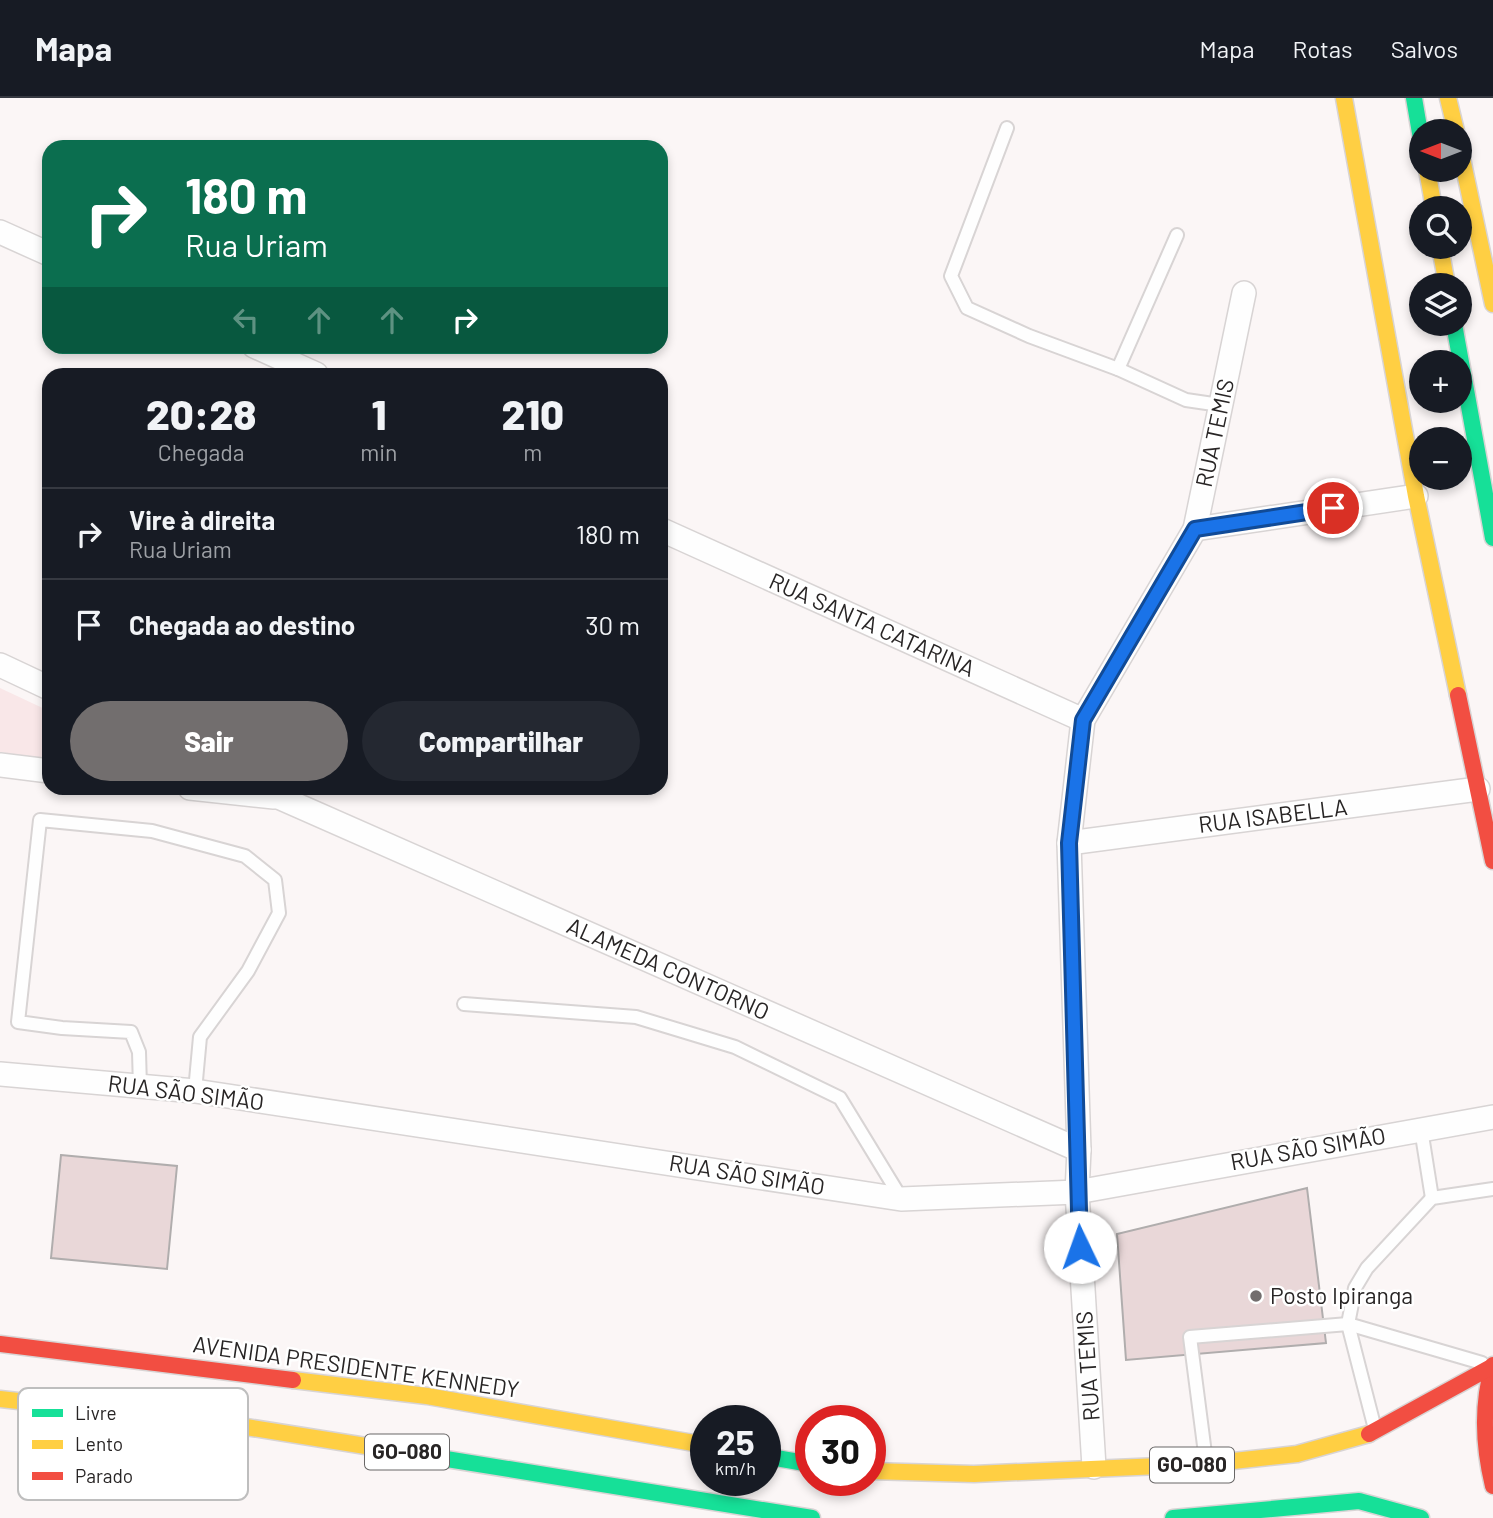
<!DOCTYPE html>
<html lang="pt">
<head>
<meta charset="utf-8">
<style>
	:root { --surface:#171b24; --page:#242831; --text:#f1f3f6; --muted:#9ea1a6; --line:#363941; --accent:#726e6e }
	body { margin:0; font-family:Barlow,sans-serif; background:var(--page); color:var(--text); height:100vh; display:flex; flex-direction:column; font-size:26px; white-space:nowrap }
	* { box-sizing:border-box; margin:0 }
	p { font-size:23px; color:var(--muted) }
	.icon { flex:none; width:38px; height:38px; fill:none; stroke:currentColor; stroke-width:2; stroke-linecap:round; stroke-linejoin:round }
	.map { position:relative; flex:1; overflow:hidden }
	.details { position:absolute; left:42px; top:270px; width:626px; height:427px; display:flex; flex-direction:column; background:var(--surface); border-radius:21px; box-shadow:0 4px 10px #0003 }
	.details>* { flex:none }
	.banner { position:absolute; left:42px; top:42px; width:626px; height:214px; border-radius:21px; box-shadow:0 4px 10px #0003; background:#0b6e4f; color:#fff; overflow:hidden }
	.needle { width:46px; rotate:270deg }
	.tools { position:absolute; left:1409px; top:21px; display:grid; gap:14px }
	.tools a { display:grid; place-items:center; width:63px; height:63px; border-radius:50%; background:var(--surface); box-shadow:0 4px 10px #0003; font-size:35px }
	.speed { position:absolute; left:690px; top:1307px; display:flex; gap:14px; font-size:35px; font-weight:700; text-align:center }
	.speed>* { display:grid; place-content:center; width:91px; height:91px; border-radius:50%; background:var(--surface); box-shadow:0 4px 10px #0003; line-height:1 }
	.speed small { font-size:18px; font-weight:400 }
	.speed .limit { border:10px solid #d22; background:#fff; color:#111 }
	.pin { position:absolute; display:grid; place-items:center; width:60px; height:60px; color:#fff; margin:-30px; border:4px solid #fff; border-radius:50%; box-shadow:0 2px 7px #0007 }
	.me { position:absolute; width:77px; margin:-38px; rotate:357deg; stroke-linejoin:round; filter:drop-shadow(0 0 5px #0008) }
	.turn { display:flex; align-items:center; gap:24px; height:147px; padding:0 28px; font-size:32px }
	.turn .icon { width:91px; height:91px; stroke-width:2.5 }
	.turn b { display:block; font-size:49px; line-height:60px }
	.lanes { display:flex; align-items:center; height:66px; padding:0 28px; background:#0003; justify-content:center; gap:35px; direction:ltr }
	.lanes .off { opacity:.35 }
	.eta { display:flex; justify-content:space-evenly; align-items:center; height:119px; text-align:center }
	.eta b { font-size:42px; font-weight:800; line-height:49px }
	.button { display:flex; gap:14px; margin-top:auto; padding:14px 28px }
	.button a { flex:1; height:80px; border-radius:42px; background:var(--accent); color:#fff; font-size:28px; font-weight:800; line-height:80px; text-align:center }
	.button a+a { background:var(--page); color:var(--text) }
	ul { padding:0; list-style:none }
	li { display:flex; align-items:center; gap:21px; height:91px; padding:0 28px; border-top:2px solid var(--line) }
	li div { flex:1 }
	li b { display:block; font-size:26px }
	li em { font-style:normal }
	header { display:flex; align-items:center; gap:42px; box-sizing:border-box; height:98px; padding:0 35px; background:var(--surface); border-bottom:2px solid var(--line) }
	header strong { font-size:33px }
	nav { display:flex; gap:38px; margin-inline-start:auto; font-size:24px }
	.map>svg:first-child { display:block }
	.green { fill:#f9e7e8 }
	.building { fill:#e9d7d8; stroke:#b0adad; stroke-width:2 }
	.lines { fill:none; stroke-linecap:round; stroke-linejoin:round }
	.lane-casing { stroke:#d8d4d4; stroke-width:16 }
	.street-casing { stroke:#d8d4d4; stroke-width:26 }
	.fast-casing { stroke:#d8d4d4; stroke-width:19 }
	.slow-casing { stroke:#d8d4d4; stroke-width:19 }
	.jam-casing { stroke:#d8d4d4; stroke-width:19 }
	.lane { stroke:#fefefe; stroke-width:12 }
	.street { stroke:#fefefe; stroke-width:23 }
	.fast { stroke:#16e098; stroke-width:16 }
	.slow { stroke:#ffcf43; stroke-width:16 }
	.jam { stroke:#f24e42; stroke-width:16 }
	.route-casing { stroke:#114b97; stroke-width:18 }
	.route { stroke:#1a73e8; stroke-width:12 }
	.poi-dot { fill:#726e6e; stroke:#fff; stroke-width:2.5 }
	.labels { text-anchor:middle; stroke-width:5; stroke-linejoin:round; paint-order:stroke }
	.shield { fill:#fff; stroke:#686666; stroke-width:2 }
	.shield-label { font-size:21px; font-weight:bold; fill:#282525 }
	.street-label { font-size:23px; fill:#282525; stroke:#fff }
	.poi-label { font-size:23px; fill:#282525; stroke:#fff; text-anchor:start }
	.key { fill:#fff; stroke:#bebebe; stroke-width:2 }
	.key-label { font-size:19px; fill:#282525 }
</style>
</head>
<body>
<header>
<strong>Mapa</strong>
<nav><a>Mapa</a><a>Rotas</a><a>Salvos</a></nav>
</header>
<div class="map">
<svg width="1493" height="1420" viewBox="0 0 1493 1420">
	<rect width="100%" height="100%" fill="#fbf6f6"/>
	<polygon class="green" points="0,590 49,613 49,661 0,654"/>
	<g class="building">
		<polygon points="61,1057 177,1068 167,1171 51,1160"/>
		<polygon points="1307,1090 1326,1245 1126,1262 1117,1136"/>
	</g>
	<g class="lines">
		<g class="lane-casing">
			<g id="lane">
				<polyline points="1007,30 951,178 967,210 1029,238 1118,271 1186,302 1220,307"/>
				<polyline points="1118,271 1177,137"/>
				<polyline points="464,906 636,919 735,949 840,1000 901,1100"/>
				<polyline points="140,989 139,954 131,934 62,930 18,924 40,722 152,733 245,758 275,782 279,815 248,873 200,939 195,993"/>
				<polyline points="1421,1031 1432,1100"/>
				<polyline points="1375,1331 1348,1226 1355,1190 1367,1170 1432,1100 1493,1091"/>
				<polyline points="1206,1363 1190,1239 1348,1226 1482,1265"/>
			</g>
		</g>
		<g class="street-casing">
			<g id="street">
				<polyline points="0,134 49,156"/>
				<polyline points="254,248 316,276"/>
				<polyline points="1195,431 1416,398"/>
				<polyline points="662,432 1083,622"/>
				<polyline points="0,567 49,590"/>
				<polyline points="0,667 49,673"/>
				<polyline points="190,690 274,699"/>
				<polyline points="258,690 1079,1052"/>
				<polyline points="1069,745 1478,691"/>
				<polyline points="0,976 195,993 901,1101 1077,1094 1493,1019"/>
				<polyline points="1094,1369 1077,1094 1079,1052 1069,745 1083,622 1195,431 1244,195"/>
			</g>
		</g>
		<g class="fast-casing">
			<g id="fast">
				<polyline points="1414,0 1421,41"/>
				<polyline points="1454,226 1493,440"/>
				<polyline points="372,1349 812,1420"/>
				<polyline points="765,1358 810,1366"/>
				<polyline points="1173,1420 1359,1403 1421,1420"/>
			</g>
		</g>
		<g class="slow-casing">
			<g id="slow">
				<polyline points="1344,0 1416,398 1458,597"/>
				<polyline points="1448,0 1456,33"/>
				<polyline points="1460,51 1493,206"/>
				<polyline points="1427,72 1434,110"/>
				<polyline points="1440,149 1447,187"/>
				<polyline points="293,1282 427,1298 705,1347"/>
				<polyline points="0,1301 240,1328 372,1349"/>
				<polyline points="870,1373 974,1376 1206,1366 1297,1356 1369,1336"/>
			</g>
		</g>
		<g class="jam-casing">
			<g id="jam">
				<polyline points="1458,597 1493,763"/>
				<polyline points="0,1246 293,1282"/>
				<path d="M1493,1267C1481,1308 1483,1347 1493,1388"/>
				<polyline points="1369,1336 1493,1268"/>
			</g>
		</g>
		<use href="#lane" class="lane"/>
		<use href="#street" class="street"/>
		<use href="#fast" class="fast"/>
		<use href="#slow" class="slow"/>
		<use href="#jam" class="jam"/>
	</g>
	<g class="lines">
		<g class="route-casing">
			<polyline id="route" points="1080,1149 1069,745 1083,622 1195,431 1333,410"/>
		</g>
		<use href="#route" class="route"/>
	</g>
	<circle class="poi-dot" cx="1256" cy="1198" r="7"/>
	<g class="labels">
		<g class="shield">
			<rect x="365" y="1336.5" width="84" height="35" rx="5"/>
			<rect x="1150" y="1349.5" width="84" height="35" rx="5"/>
		</g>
		<g class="shield-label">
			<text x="407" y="1361">GO-080</text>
			<text x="1192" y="1374">GO-080</text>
		</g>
		<g class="street-label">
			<text transform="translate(1215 335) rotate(-78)" y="8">RUA TEMIS</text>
			<text transform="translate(872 527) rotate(24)" y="8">RUA SANTA CATARINA</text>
			<text transform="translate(1273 718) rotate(-7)" y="8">RUA ISABELLA</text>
			<text transform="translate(668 871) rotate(24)" y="8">ALAMEDA CONTORNO</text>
			<text transform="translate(186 995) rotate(7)" y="8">RUA SÃO SIMÃO</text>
			<text transform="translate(1308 1051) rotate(-10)" y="8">RUA SÃO SIMÃO</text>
			<text transform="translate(747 1077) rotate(9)" y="8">RUA SÃO SIMÃO</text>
			<text transform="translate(1088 1268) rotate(-94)" y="8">RUA TEMIS</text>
			<text transform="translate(356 1269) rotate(8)" y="8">AVENIDA PRESIDENTE KENNEDY</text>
		</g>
		<g class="poi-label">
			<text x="1270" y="1206">Posto Ipiranga</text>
		</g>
	</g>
	<rect x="18" y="1290" width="230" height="112" rx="10" class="key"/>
	<rect x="32" y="1311" width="31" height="8" fill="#16e098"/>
	<rect x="32" y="1342" width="31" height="9" fill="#ffcf43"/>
	<rect x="32" y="1374" width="31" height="8" fill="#f24e42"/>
	<g class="key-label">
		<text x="75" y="1322">Livre</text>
		<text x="75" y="1353">Lento</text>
		<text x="75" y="1385">Parado</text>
	</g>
</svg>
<div class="tools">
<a><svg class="needle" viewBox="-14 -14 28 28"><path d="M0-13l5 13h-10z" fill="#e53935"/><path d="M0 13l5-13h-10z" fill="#9ea1a6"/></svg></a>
<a><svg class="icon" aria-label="search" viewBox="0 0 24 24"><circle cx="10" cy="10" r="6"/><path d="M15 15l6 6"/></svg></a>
<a><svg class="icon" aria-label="layers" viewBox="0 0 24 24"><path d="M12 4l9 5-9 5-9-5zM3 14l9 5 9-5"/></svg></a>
<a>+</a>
<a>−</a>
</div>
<div class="speed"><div>25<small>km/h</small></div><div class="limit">30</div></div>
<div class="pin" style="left:1333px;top:410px;background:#d93025"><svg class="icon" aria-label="arrive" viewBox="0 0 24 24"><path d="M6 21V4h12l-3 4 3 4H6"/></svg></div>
<svg class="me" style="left:1080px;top:1149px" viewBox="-20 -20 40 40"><circle r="19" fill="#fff"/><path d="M0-13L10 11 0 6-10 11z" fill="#1a73e8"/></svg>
<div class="banner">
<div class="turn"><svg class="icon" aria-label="right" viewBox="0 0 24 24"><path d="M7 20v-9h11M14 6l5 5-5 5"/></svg><div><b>180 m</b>Rua Uriam</div></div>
<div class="lanes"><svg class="icon off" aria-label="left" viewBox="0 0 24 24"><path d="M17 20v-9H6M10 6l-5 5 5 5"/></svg><svg class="icon off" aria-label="ahead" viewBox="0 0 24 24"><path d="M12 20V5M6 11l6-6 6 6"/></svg><svg class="icon off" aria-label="ahead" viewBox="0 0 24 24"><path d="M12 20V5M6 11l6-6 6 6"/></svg><svg class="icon" aria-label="right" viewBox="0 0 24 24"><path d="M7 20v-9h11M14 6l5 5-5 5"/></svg></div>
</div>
<section class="details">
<div class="eta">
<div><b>20:28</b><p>Chegada</p></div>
<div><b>1</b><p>min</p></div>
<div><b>210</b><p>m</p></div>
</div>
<ul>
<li><svg class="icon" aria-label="right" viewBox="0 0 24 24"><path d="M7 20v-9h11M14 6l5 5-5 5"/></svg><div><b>Vire à direita</b><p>Rua Uriam</p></div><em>180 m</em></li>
<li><svg class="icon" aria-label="arrive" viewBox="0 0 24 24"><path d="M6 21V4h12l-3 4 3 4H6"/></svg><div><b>Chegada ao destino</b></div><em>30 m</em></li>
</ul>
<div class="button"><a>Sair</a><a>Compartilhar</a></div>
</section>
</div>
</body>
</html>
